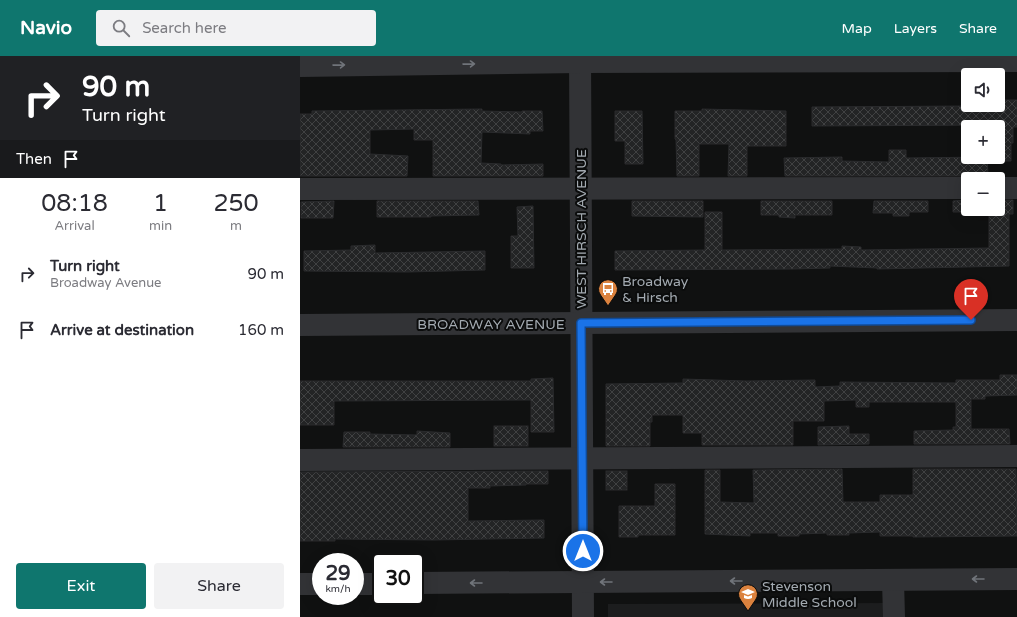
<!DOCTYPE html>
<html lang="en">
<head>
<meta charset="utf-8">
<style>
	:root { --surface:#fff; --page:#f2f2f3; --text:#2b2b33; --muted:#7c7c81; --accent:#0f766e }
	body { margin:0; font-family:"Varela Round",sans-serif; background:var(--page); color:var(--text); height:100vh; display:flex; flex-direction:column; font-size:15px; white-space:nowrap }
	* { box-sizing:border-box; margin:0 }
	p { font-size:13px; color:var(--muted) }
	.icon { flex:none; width:22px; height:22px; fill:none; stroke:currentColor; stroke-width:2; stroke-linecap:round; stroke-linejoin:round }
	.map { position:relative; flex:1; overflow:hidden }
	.sheet { display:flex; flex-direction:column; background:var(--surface); width:300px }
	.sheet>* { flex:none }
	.top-card { background:#202124; color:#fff; overflow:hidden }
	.controls { position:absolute; left:661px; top:12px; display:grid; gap:8px }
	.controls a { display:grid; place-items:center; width:44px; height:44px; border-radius:4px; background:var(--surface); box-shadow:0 4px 16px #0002; font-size:20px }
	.speed { position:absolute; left:12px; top:497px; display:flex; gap:8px; font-size:20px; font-weight:700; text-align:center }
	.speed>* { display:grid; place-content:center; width:52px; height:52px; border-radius:50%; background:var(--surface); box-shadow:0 4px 16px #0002; line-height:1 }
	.speed small { font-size:10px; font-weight:400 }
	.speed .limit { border:2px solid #111; border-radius:6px; background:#fff; color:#111 }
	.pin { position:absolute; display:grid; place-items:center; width:34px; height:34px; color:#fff; margin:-41px -17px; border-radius:50% 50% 50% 0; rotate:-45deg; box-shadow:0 0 4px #0007 }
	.pin .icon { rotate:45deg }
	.me { position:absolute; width:44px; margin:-22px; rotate:0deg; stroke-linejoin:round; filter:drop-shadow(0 0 3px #0008) }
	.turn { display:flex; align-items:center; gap:14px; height:84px; padding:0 16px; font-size:18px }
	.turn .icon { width:52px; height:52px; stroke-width:2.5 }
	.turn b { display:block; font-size:28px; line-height:34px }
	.then { display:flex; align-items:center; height:38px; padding:0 16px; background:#0003; gap:8px; font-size:15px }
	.eta { display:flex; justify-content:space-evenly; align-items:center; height:68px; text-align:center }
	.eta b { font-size:24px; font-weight:600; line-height:28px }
	.cta { display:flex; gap:8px; margin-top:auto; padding:8px 16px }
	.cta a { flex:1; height:46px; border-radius:4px; background:var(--accent); color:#fff; font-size:16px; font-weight:600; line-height:46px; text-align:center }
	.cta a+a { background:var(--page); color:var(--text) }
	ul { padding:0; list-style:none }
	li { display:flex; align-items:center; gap:12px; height:56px; padding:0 16px }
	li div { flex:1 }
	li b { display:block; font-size:15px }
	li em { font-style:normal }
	header { display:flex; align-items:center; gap:24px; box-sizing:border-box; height:56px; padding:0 20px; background:var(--accent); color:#fff }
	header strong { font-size:19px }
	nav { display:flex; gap:22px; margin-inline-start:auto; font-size:14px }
	.search { width:280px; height:36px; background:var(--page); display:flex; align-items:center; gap:10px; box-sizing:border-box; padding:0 14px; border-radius:4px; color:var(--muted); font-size:15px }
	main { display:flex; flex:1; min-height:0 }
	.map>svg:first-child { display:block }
	.built { fill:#1c1d1e }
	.building { fill:url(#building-cross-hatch); stroke:#2a2b2d }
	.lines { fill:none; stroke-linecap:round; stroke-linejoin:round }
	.minor { stroke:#323336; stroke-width:22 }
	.oneway { stroke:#70747a }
	.route-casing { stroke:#114b97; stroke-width:10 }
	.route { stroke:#1a73e8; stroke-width:7 }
	.labels { text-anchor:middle; stroke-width:4; stroke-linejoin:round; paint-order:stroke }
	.street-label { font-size:14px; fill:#a3aab1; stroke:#0b0c0c }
	.poi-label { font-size:14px; fill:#a3aab1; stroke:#0b0c0c; text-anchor:start }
</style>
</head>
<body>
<header>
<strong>Navio</strong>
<div class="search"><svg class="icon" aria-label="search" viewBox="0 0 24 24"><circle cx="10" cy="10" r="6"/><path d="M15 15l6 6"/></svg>Search here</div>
<nav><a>Map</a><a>Layers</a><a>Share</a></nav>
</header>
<main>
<section class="sheet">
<div class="top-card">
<div class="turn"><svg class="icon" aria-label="right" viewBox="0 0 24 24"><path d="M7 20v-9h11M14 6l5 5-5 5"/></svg><div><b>90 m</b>Turn right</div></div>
<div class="then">Then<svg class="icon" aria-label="arrive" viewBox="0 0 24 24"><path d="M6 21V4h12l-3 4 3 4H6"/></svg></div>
</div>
<div class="eta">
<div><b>08:18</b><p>Arrival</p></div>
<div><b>1</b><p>min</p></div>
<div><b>250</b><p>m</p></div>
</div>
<ul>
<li><svg class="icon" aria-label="right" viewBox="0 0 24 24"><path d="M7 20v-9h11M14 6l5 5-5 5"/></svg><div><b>Turn right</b><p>Broadway Avenue</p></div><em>90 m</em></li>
<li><svg class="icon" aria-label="arrive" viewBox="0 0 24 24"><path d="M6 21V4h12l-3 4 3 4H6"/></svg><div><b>Arrive at destination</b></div><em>160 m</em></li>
</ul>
<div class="cta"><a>Exit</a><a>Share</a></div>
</section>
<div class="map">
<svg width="717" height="561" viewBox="0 0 717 561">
	<defs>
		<pattern id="building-cross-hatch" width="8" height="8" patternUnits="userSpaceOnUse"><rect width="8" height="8" fill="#232425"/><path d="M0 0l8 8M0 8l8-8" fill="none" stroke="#404142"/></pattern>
	</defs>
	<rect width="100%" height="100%" fill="#101111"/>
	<polygon class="built" points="589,547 589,561 308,561 308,548"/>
	<g class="building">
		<polygon points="698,44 717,44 717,71 713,71 713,87 711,87 711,105 698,105 698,71 687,71 687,69 512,70 512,51 669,50 669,49 698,49"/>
		<polygon points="182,53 182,55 222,56 222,55 242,55 243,75 230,75 230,78 182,76 181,107 201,108 201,109 243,108 243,120 133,120 133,84 114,84 114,73 70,74 70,98 108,100 107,120 0,120 0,58 12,58 12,55"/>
		<polygon points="402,53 486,55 486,90 447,90 447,120 428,120 429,88 399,88 399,120 377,120 376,84 375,83 375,55 402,55"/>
		<polygon points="315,55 342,55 343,108 325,108 325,85 315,85"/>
		<polygon points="589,94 606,94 606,102 687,101 688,118 668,118 668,120 485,120 484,102 542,101 542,105 589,106"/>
		<polygon points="667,144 667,156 653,156 653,145"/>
		<polygon points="698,144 713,144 713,158 709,158 709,210 577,213 577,212 530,210 530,212 493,213 315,214 315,195 405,194 405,156 422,156 422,194 542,193 542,190 561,191 561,194 689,192 689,153 698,153"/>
		<polygon points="34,145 33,162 1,162 1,146"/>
		<polygon points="77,145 178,145 179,159 131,160 131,161 77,161"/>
		<polygon points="332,145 403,145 403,161 332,160"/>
		<polygon points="461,145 532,145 532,159 495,159 495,162 479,161 479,159 461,159"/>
		<polygon points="574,145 628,145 628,156 609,156 609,160 593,160 593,157 573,157"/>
		<polygon points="233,150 234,212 211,212 211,180 218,180 217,151"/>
		<polygon points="75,189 75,197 185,195 185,214 108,216 4,215 4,195 51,194 51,190"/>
		<polygon points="700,319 717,319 717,339 685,340 685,343 671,343 671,373 709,373 710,388 614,388 614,375 653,374 653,371 656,371 656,346 569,346 569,351 556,351 556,344 524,345 524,365 493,365 493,389 402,389 402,377 383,377 383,359 352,359 352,366 350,366 350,390 306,390 306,328 383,327 383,323 446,325 515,324 515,331 540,330 540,326 656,327 656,324 700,324"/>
		<polygon points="253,322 254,376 231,376 231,344 34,345 34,369 0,369 0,325 231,325 231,323"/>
		<rect x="194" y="370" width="34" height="20"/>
		<polygon points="549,370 549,378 569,378 569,388 518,389 518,371"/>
		<polygon points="117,375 150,377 150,391 43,391 44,376 70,376 70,378 117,379"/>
		<polygon points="542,413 543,446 580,446 580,439 613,439 613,413 716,413 717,480 613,481 613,480 580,480 580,476 549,477 549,479 527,479 527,477 499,478 499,480 478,480 478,477 450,477 450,480 405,478 405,414 420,414 420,446 454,447 453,414"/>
		<polygon points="248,415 248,428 226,428 226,429 190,430 190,432 168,432 168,465 244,464 244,482 134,484 35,483 35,485 0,485 0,416"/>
		<rect x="306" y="415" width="21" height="19"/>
		<polygon points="355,428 375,428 375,479 338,479 338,481 319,481 319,450 355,450"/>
	</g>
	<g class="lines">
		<g class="minor">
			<polyline points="280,0 283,561"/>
			<polyline points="0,10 280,6 717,5"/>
			<polyline points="698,132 717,132"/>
			<polyline points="0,133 668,132"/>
			<polyline points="0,269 717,264"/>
			<polyline points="0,404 717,400"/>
			<polyline points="593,524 594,561"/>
			<polyline points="115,527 717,523"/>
			<polyline points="0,528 21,528"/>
			<polyline points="55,528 81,528"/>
		</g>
	</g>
	<defs><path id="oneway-shaft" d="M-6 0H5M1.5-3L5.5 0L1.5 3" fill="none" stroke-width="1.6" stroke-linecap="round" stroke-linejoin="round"/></defs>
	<g class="oneway">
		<use href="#oneway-shaft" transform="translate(169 8) rotate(-1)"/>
		<use href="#oneway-shaft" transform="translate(39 9) rotate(-1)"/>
		<use href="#oneway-shaft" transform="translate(678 523) rotate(180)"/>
		<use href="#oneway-shaft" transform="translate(436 525) rotate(180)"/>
		<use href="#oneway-shaft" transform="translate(306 526) rotate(180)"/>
		<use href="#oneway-shaft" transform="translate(176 527) rotate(180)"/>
	</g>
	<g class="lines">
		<g class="route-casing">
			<polyline id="route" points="283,495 281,267 671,264"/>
		</g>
		<use href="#route" class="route"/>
	</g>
	<defs>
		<g id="bus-pin" transform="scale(1)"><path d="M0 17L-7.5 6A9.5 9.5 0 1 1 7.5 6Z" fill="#db823e" stroke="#0b0c0c"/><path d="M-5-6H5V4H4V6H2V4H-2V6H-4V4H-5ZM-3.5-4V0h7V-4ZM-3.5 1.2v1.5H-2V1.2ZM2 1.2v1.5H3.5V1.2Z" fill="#fff"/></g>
		<g id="school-pin" transform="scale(1)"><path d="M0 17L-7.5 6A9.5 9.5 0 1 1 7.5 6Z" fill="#db823e" stroke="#0b0c0c"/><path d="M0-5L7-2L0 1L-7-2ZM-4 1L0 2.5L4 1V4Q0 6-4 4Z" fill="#fff"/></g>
	</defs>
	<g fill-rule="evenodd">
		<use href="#bus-pin" x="308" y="233"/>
		<use href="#school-pin" x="448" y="538"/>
	</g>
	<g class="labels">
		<g class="street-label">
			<text transform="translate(281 173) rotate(-90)" y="5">WEST HIRSCH AVENUE</text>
			<text x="191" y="273">BROADWAY AVENUE</text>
		</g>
		<g class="poi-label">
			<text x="322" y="230">Broadway<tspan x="322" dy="16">&amp; Hirsch</tspan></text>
			<text x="462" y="535">Stevenson<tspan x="462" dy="16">Middle School</tspan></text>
		</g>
	</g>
</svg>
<div class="controls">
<a><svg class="icon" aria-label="sound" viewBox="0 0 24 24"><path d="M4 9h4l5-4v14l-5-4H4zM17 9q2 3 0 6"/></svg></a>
<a>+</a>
<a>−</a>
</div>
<div class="speed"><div>29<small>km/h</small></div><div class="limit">30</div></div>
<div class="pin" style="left:671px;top:264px;background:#d93025"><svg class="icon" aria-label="arrive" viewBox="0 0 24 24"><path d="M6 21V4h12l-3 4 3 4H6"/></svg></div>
<svg class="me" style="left:283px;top:495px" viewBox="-20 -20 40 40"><circle r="17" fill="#1a73e8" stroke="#fff" stroke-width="3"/><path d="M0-11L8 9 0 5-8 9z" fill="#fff"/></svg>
</div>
</main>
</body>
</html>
